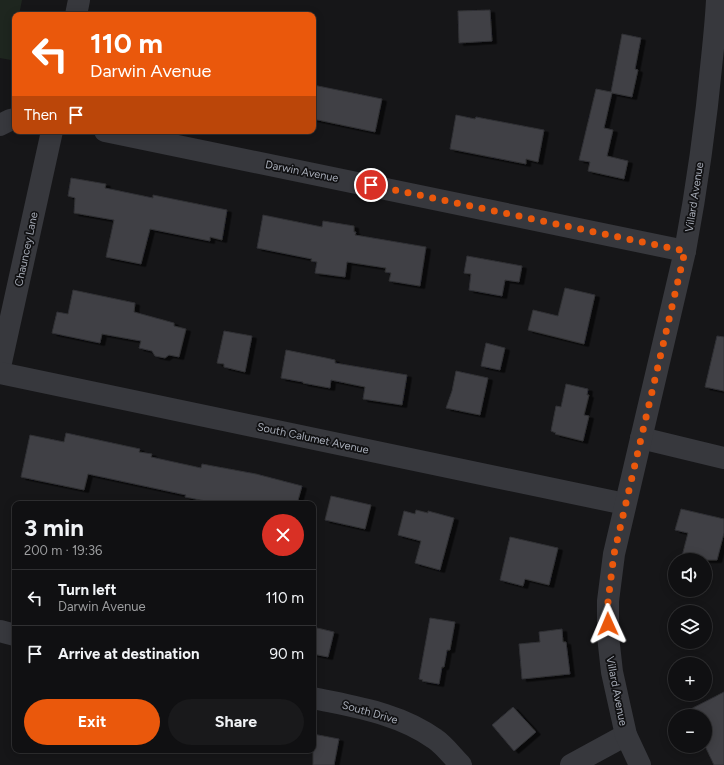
<!DOCTYPE html>
<html lang="en">
<head>
<meta charset="utf-8">
<style>
	:root { --surface:#101012; --page:#19191b; --text:#f1f3f6; --muted:#9c9d9f; --line:#303032; --accent:#ea580c }
	body { margin:0; font-family:Figtree,sans-serif; background:var(--page); color:var(--text); height:100vh; display:flex; flex-direction:column; font-size:15px; white-space:nowrap }
	* { box-sizing:border-box; margin:0 }
	p { font-size:13px; color:var(--muted) }
	.icon { flex:none; width:22px; height:22px; fill:none; stroke:currentColor; stroke-width:2; stroke-linecap:round; stroke-linejoin:round }
	.map { position:relative; flex:1; overflow:hidden }
	.details { position:absolute; left:12px; top:501px; width:304px; height:252px; display:flex; flex-direction:column; background:var(--surface); border-radius:8px; box-shadow:0 2px 10px #0003,0 0 0 1px var(--line) }
	.details>* { flex:none }
	.banner { position:absolute; left:12px; top:12px; width:304px; height:122px; border-radius:8px; box-shadow:0 2px 10px #0003,0 0 0 1px var(--line); background:#ea580c; color:#fff; overflow:hidden }
	.fabs { position:absolute; left:668px; top:553px; display:grid; gap:8px }
	.fabs a { display:grid; place-items:center; width:44px; height:44px; border-radius:50%; background:var(--surface); box-shadow:0 2px 10px #0003,0 0 0 1px var(--line); font-size:20px }
	.pin { position:absolute; display:grid; place-items:center; width:34px; height:34px; color:#fff; margin:-17px; border:2px solid #fff; border-radius:50%; box-shadow:0 1px 4px #0007 }
	.me { position:absolute; width:44px; margin:-22px; rotate:359deg; stroke-linejoin:round; filter:drop-shadow(0 0 3px #0008) }
	.turn { display:flex; align-items:center; gap:14px; height:84px; padding:0 12px; font-size:18px }
	.turn .icon { width:52px; height:52px; stroke-width:2.5 }
	.turn b { display:block; font-size:28px; line-height:34px }
	.then { display:flex; align-items:center; height:38px; padding:0 12px; background:#0003; gap:8px; font-size:15px }
	.round { display:grid; place-items:center; flex:none; width:42px; height:42px; border-radius:21px; background:var(--page) }
	.head { display:flex; align-items:center; justify-content:space-between; height:68px; padding:0 12px }
	h1 { font-size:24px; font-weight:700; line-height:30px }
	.button { display:flex; gap:8px; margin-top:auto; padding:8px 12px }
	.button a { flex:1; height:46px; border-radius:24px; background:var(--accent); color:#fff; font-size:16px; font-weight:700; line-height:46px; text-align:center }
	.button a+a { background:var(--page); color:var(--text) }
	ul { padding:0; list-style:none }
	li { display:flex; align-items:center; gap:12px; height:56px; padding:0 12px; border-top:1px solid var(--line) }
	li div { flex:1 }
	li b { display:block; font-size:15px }
	li em { font-style:normal }
	.map>svg:first-child { display:block }
	.green { fill:#1e261f }
	.building { fill:#404145; stroke:#303034; filter:url(#shadow) }
	.lines { fill:none; stroke-linecap:round; stroke-linejoin:round }
	.minor { stroke:#37383d; stroke-width:22 }
	.route { stroke:#ea580c; stroke-width:7; stroke-dasharray:0 12.6 }
	.labels { text-anchor:middle; stroke-width:3.5; stroke-linejoin:round; paint-order:stroke }
	.street-label { font-size:11px; fill:#a8adb8; stroke:#111113 }
</style>
</head>
<body>
<div class="map">
<svg width="724" height="765" viewBox="0 0 724 765">
	<defs>
		<filter id="shadow"><feDropShadow dx="4.5" dy="2.5" stdDeviation="0" flood-color="#0009"/></filter>
	</defs>
	<rect width="100%" height="100%" fill="#161618"/>
	<polygon class="green" points="0,0 22,0 19,15 15,15 15,38 11,60 0,58"/>
	<g class="building">
		<polygon points="490,10 492,41 459,43 458,11"/>
		<polygon points="622,34 641,38 635,69 638,70 632,97 612,93 604,128 613,130 607,156 628,161 624,179 588,171 590,162 579,160 596,89 611,92"/>
		<polygon points="313,85 382,99 375,132 313,119"/>
		<polygon points="456,115 475,119 476,117 544,130 538,162 526,159 526,164 450,149"/>
		<polygon points="71,178 106,184 105,188 153,198 153,195 227,210 222,240 210,237 210,241 150,229 141,264 106,257 114,220 74,213 75,198 68,196"/>
		<polygon points="263,215 322,227 323,221 354,226 354,232 356,232 355,235 426,247 420,286 389,281 391,273 385,272 386,268 347,262 345,277 315,273 317,262 311,261 312,259 257,248"/>
		<polygon points="467,256 522,266 519,282 505,280 502,296 469,290 471,274 464,273"/>
		<polygon points="565,288 595,295 584,344 528,330 533,310 558,316"/>
		<polygon points="73,290 135,303 134,312 174,323 174,326 186,329 179,357 169,355 165,358 155,356 152,351 139,348 141,341 102,334 100,343 52,333 57,312 68,314"/>
		<polygon points="224,331 252,336 245,372 224,367 224,364 217,363"/>
		<polygon points="717,336 724,337 724,391 705,387"/>
		<polygon points="486,343 505,348 500,370 481,366"/>
		<polygon points="286,350 326,358 335,360 335,363 407,375 402,405 363,399 365,387 331,380 330,388 303,383 303,382 281,378"/>
		<polygon points="456,371 488,378 480,415 446,408 452,391"/>
		<polygon points="566,384 588,389 587,395 589,395 584,415 589,416 583,441 555,434 556,433 551,431 556,406 561,407"/>
		<polygon points="66,433 140,449 139,452 152,454 151,457 201,468 202,464 256,474 302,486 297,504 211,504 211,502 185,497 186,495 88,474 84,490 21,477 30,435 64,442"/>
		<polygon points="331,496 371,505 365,529 325,520"/>
		<polygon points="681,509 724,519 724,533 717,560 681,560 688,533 675,530"/>
		<polygon points="416,510 428,513 428,511 454,518 440,570 415,563 421,541 398,535 404,511 415,514"/>
		<polygon points="510,537 558,548 549,585 525,579 523,586 500,580"/>
		<polygon points="430,618 455,622 450,650 447,650 444,667 442,667 439,684 422,681 423,680 419,679"/>
		<polygon points="313,627 334,632 328,657 313,654"/>
		<polygon points="562,629 563,642 566,642 570,674 522,679 519,644 540,642 539,632"/>
		<polygon points="724,692 724,765 714,765 705,746 705,716 677,716"/>
		<polygon points="513,707 536,732 514,751 492,725"/>
		<polygon points="313,734 339,739 334,765 313,765"/>
	</g>
	<g class="lines">
		<g class="minor">
			<polyline points="76,15 79,0"/>
			<polyline points="0,125 10,120 15,119"/>
			<polyline points="105,131 685,251"/>
			<polyline points="0,367 52,131"/>
			<polyline points="0,373 625,504"/>
			<polyline points="641,438 724,458"/>
			<polyline points="0,631 15,635"/>
			<path d="M313,698C355,707 399,713 435,739C444,745 453,757 461,765"/>
			<polyline points="571,765 626,735"/>
			<path d="M640,765L626,735L612,672L608,636V601L614,554L685,251C697,187 706,122 712,58C714,39 716,19 717,0"/>
		</g>
	</g>
	<g class="lines">
		<polyline class="route" points="371,185 685,251 614,554 608,601 608,624"/>
	</g>
	<g class="labels">
		<g class="street-label">
			<text transform="translate(302 171) rotate(11)" y="4">Darwin Avenue</text>
			<text transform="translate(694 197) rotate(-81)" y="4">Villard Avenue</text>
			<text transform="translate(26 249) rotate(-78)" y="4">Chauncey Lane</text>
			<text transform="translate(313 438) rotate(12)" y="4">South Calumet Avenue</text>
			<text transform="translate(617 691) rotate(79)" y="4">Villard Avenue</text>
			<text transform="translate(370 712) rotate(16)" y="4">South Drive</text>
		</g>
	</g>
</svg>
<div class="fabs">
<a><svg class="icon" aria-label="sound" viewBox="0 0 24 24"><path d="M4 9h4l5-4v14l-5-4H4zM17 9q2 3 0 6"/></svg></a>
<a><svg class="icon" aria-label="layers" viewBox="0 0 24 24"><path d="M12 4l9 5-9 5-9-5zM3 14l9 5 9-5"/></svg></a>
<a>+</a>
<a>−</a>
</div>
<div class="pin" style="left:371px;top:185px;background:#d93025"><svg class="icon" aria-label="arrive" viewBox="0 0 24 24"><path d="M6 21V4h12l-3 4 3 4H6"/></svg></div>
<svg class="me" style="left:608px;top:624px" viewBox="-20 -20 40 40"><path d="M0-17L14 15 0 8-14 15z" fill="#ea580c" stroke="#fff" stroke-width="4"/></svg>
<div class="banner">
<div class="turn"><svg class="icon" aria-label="left" viewBox="0 0 24 24"><path d="M17 20v-9H6M10 6l-5 5 5 5"/></svg><div><b>110 m</b>Darwin Avenue</div></div>
<div class="then">Then<svg class="icon" aria-label="arrive" viewBox="0 0 24 24"><path d="M6 21V4h12l-3 4 3 4H6"/></svg></div>
</div>
<section class="details">
<div class="head"><div><h1>3 min</h1><p>200 m · 19:36</p></div><a class="round" style="background:#d93025;color:#fff"><svg class="icon" aria-label="close" viewBox="0 0 24 24"><path d="M6 6l12 12M18 6L6 18"/></svg></a></div>
<ul>
<li><svg class="icon" aria-label="left" viewBox="0 0 24 24"><path d="M17 20v-9H6M10 6l-5 5 5 5"/></svg><div><b>Turn left</b><p>Darwin Avenue</p></div><em>110 m</em></li>
<li><svg class="icon" aria-label="arrive" viewBox="0 0 24 24"><path d="M6 21V4h12l-3 4 3 4H6"/></svg><div><b>Arrive at destination</b></div><em>90 m</em></li>
</ul>
<div class="button"><a>Exit</a><a>Share</a></div>
</section>
</div>
</body>
</html>
